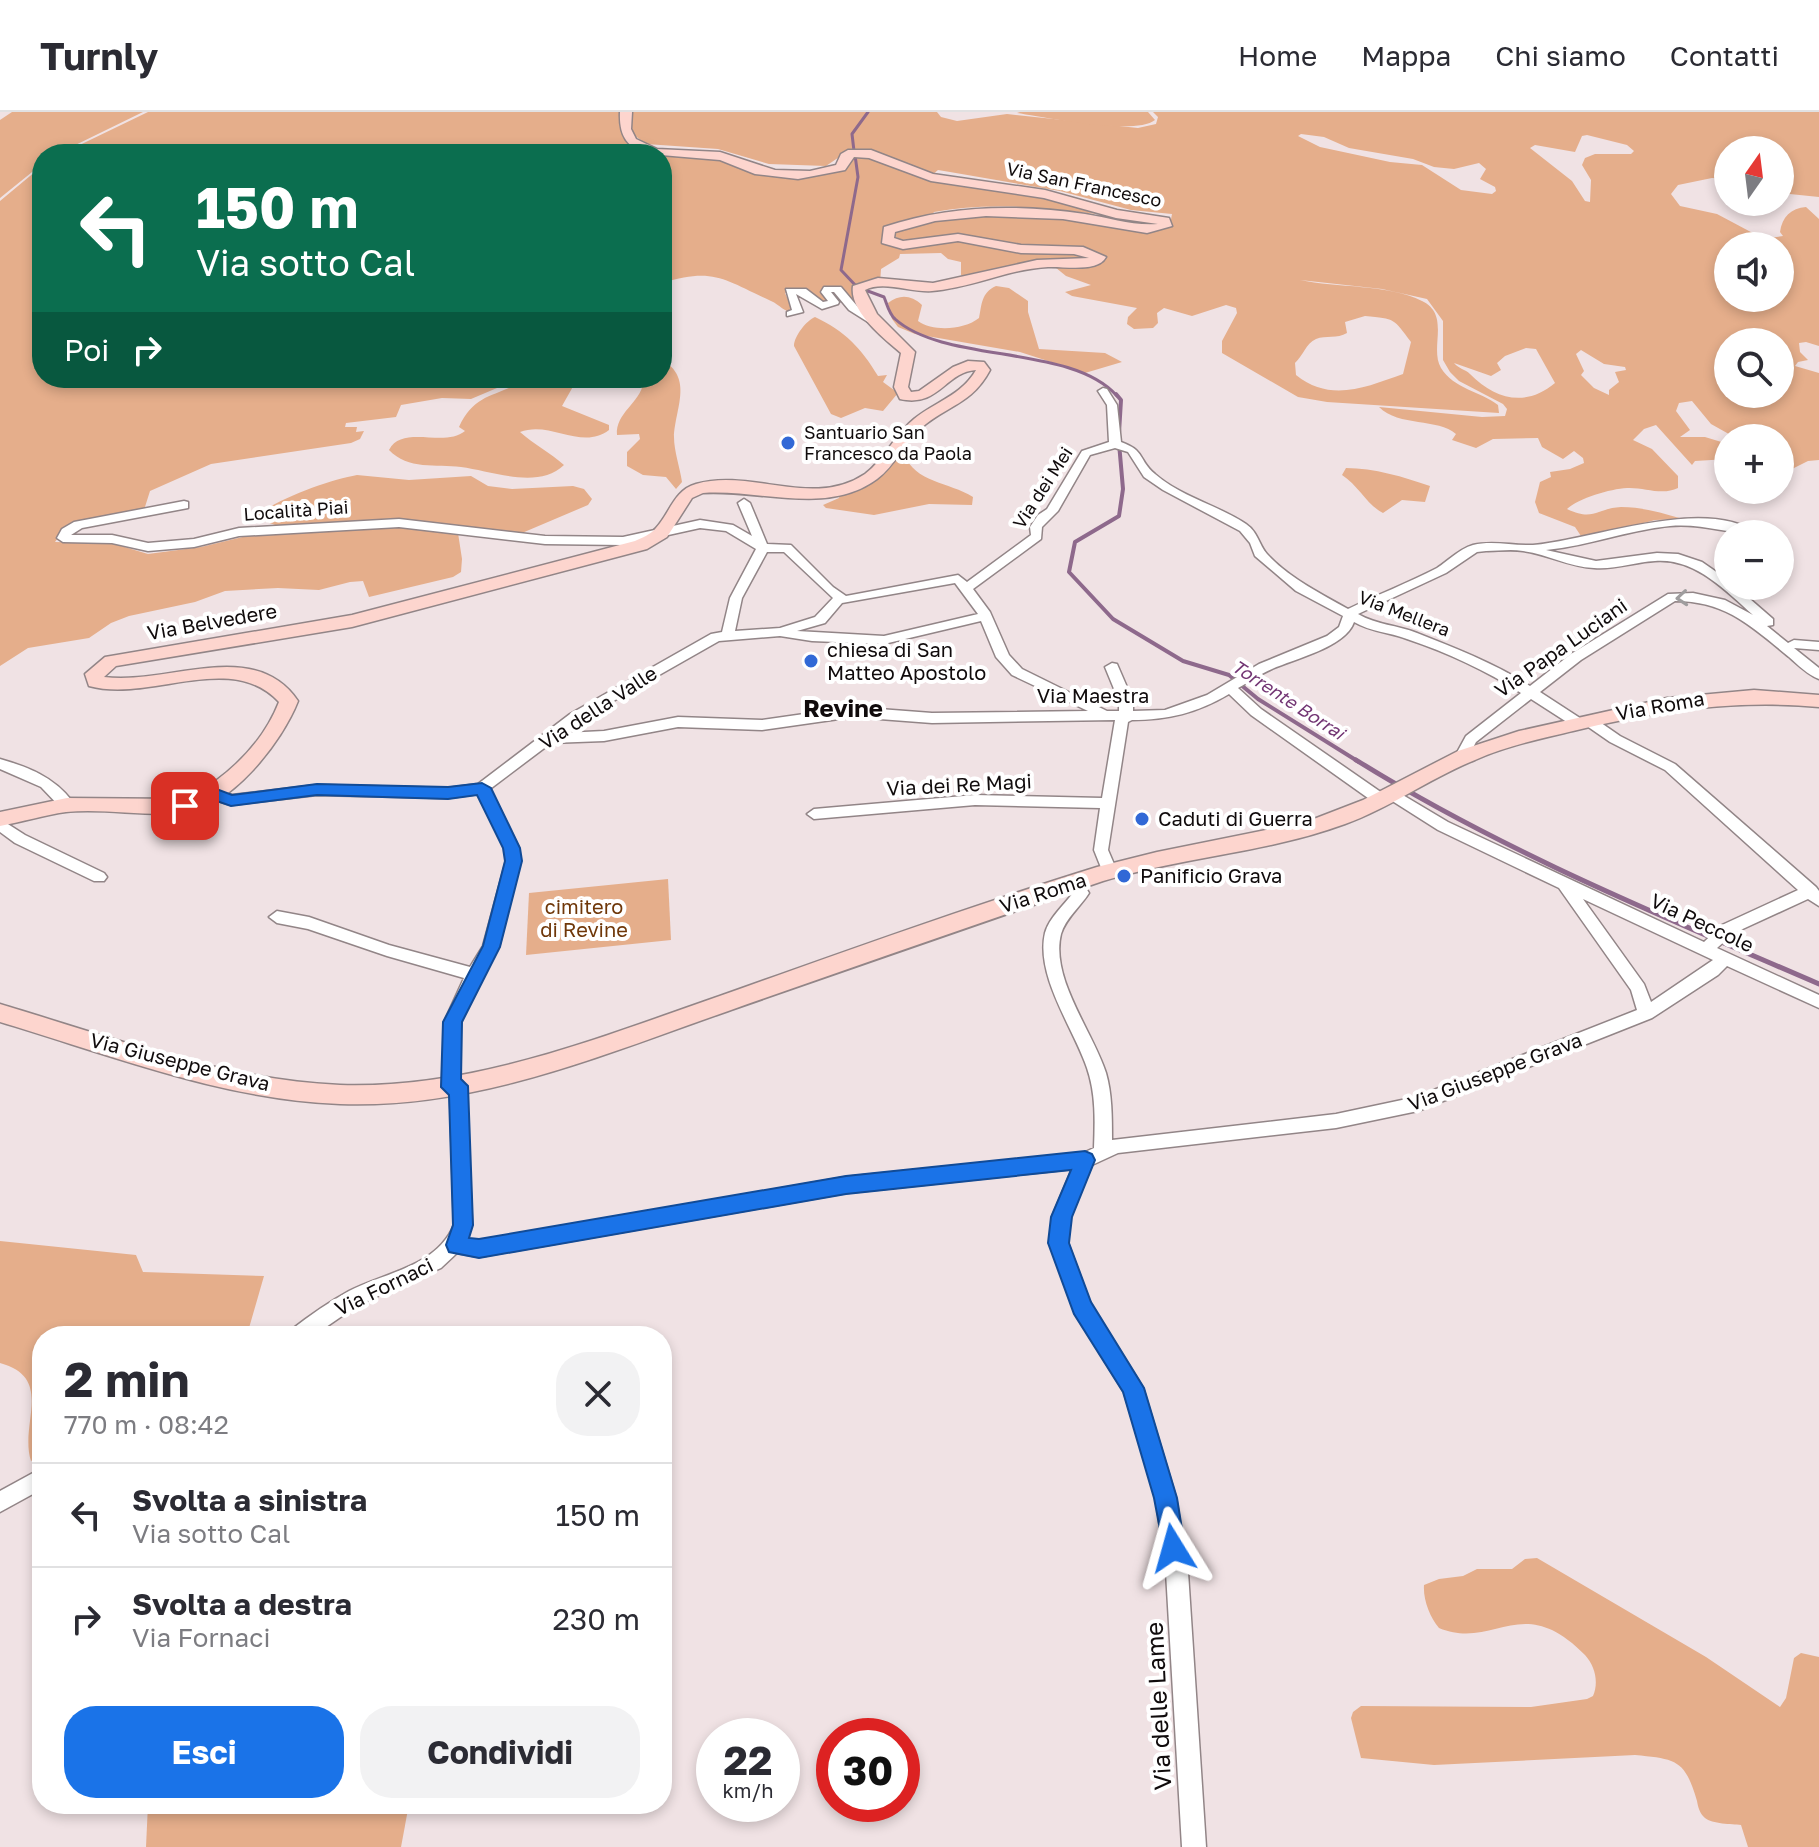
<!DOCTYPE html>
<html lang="it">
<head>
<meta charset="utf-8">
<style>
	:root { --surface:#fff; --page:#f2f2f3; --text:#2b2b33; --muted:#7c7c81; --line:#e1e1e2; --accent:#1a73e8 }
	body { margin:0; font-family:"Golos Text",sans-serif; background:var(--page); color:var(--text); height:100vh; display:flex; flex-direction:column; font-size:30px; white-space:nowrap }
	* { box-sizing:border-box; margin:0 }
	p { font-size:26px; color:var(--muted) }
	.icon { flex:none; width:44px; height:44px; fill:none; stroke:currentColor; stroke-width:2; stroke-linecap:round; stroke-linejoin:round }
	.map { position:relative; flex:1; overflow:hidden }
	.sheet { position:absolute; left:32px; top:1214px; width:640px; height:488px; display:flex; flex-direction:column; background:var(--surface); border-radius:32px; box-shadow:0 4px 12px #0003 }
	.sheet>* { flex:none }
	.banner { position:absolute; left:32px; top:32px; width:640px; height:244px; border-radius:32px; box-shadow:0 4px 12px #0003; background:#0b6e4f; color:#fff; overflow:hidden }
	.needle { width:52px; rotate:14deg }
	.tools { position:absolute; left:1714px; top:24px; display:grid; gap:16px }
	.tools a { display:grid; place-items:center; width:80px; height:80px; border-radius:50%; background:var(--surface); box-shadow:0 4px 12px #0003; font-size:40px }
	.speed { position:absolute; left:696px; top:1606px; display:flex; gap:16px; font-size:40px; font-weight:700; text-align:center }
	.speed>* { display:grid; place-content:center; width:104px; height:104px; border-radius:50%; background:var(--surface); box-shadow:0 4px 12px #0003; line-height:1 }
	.speed small { font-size:20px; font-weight:400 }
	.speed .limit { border:12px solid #d22; background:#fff; color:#111 }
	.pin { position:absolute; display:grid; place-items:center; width:68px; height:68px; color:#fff; margin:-34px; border-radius:16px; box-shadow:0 4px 12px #0006 }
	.me { position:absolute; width:88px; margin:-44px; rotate:352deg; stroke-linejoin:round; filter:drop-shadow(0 0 6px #0008) }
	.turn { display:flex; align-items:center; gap:28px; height:168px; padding:0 32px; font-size:36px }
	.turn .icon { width:104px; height:104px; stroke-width:2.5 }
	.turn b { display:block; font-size:56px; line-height:68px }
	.then { display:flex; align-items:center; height:76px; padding:0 32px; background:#0003; gap:16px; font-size:30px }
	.round { display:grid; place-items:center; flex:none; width:84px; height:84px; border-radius:32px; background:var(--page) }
	.head { display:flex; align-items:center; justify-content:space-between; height:136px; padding:0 32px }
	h1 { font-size:48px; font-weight:700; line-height:60px }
	.button { display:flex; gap:16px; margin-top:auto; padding:16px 32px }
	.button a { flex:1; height:92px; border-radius:32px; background:var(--accent); color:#fff; font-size:32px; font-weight:700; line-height:92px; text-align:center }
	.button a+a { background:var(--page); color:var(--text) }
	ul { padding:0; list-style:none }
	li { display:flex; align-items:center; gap:24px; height:104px; padding:0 32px; border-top:2px solid var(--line) }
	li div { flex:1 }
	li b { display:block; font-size:30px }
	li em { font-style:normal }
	header { display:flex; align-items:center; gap:48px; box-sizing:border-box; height:112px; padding:0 40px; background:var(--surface); border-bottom:2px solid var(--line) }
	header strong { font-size:38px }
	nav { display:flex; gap:44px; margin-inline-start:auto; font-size:28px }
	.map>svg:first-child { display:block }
	.green { fill:#e5ae8b; fill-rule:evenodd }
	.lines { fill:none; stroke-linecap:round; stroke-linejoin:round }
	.stream-far2 { stroke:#8e698c; stroke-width:3 }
	.stream-far1 { stroke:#8e698c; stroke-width:4 }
	.stream { stroke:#8e698c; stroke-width:5 }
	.street-casing { stroke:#928587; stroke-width:3 }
	.secondary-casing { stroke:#928587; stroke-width:3 }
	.street { fill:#fff; fill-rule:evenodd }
	.secondary { fill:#fdd5ce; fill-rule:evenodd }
	.oneway { stroke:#9f9d9e }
	.route { fill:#1a73e8; stroke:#114b97; stroke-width:2 }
	.poi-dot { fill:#3168d6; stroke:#fff; stroke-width:3 }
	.labels { text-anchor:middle; stroke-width:8; stroke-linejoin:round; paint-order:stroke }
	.far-street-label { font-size:18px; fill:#100b0c; stroke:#fff }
	.far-poi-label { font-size:18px; fill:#100b0c; stroke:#fff; text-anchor:start }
	.far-water-label { font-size:18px; font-style:italic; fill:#733674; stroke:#fff }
	.street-label { font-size:20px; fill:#100b0c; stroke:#fff }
	.poi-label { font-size:20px; fill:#100b0c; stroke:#fff; text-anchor:start }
	.park-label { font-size:20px; fill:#6f3709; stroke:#fff }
	.quarter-label { font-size:24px; font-weight:bold; fill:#100b0c; stroke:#fff }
	.near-street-label { font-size:24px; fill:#100b0c; stroke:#fff }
</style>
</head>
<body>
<header>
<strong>Turnly</strong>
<nav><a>Home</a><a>Mappa</a><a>Chi siamo</a><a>Contatti</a></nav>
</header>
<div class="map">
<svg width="1819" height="1735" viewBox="0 0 1819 1735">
	<rect width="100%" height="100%" fill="#f0e2e4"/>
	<g class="green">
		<polygon points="12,0 143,0 57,42 42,42 42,52 0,86 0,8"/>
		<path d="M148,0H623L620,15L627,24L647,37L714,42L762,57L796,60H830L854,44H865L906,59L1008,75L1127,106C1064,98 997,88 934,100L932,103L885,117L882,123L900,131L940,127L1080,141L1091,146L1037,148L1002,155L967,167L961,163V150L948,147L941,141L900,142L899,146L881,157L880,172L854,176L853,185L859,193L853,192C844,182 844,177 829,176V189L825,192L796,176L785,181L794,201C784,200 780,193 771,189C724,168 715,155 662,171V42H61Z"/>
		<path d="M630,0H937L941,5L957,9L1007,2L1138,16L1156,12L1158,5L1153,0H1819V85L1780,81V38H1728V67L1712,66L1678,73L1671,82L1680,94L1717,102L1764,127L1783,124L1780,120C1782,105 1791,96 1806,95L1819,107V234L1806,230L1799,231L1800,240L1808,248L1798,250L1795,254L1819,261V348L1808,349L1792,357L1780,350V326H1736L1711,312L1692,289L1679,291L1676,299L1690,318L1680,325H1705L1728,332V347L1695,349L1692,353L1656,313L1644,317L1633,328L1652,337L1678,364V376C1662,384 1644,375 1627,376C1610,377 1579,386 1567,397C1594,410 1597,396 1621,395C1643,395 1662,401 1683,407L1655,408L1583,427L1575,415L1539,401L1535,390L1540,370L1551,365L1550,360L1570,357L1584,351L1583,346L1574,339L1563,347L1542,335L1538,326L1493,327L1476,336L1452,328L1456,322C1438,306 1399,315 1379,295L1482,305L1505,304L1507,297L1503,292L1459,269L1450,260L1443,248V209L1427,187L1382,177L1300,168C1336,176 1389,172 1422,189C1451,203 1429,236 1441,256C1454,277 1480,279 1498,293L1499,301L1327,290L1298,285L1222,241V229L1237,201L1236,196L1226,193L1192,204L1164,196L1157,201L1158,211L1153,216L1134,217L1127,212L1128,205L1137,196L1072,184L1065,180L1091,173L1066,164L1050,151H1087L1098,142L1095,140L1032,137L958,123L902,128L888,121C904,116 920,109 935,106C1012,91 1093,112 1170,113L1172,102L1131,98L1060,79L950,60L938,58L932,63L848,39L826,54L769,52L718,37L646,32L630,20ZM1301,22L1324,25L1349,36L1413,47L1434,55L1454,57L1479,51L1486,57L1480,67L1495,75L1496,79L1492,82L1461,78L1422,53L1390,50L1320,35L1298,24ZM1587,23L1627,33L1634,39L1631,42H1595L1585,46L1582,53L1591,68L1590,90L1585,89L1572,69L1530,36L1535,33L1575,40L1582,24ZM1728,134H1780V186H1728ZM1365,204C1396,207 1393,206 1411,230L1403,262C1366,275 1331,291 1296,263L1295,251C1303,244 1306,231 1316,227C1326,223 1337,227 1347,221L1345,210ZM1728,230H1780V282H1728ZM1526,236L1536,237L1555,271C1525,296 1495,287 1470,262C1465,257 1459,257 1454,251L1491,264L1501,258L1497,251L1505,244ZM1581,238L1604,252L1625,255L1626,258L1615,260L1619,270L1609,278V283L1594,276L1581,263L1584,259L1576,242Z"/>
		<path d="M1020,0H1148L1155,8C1135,24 1044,5 1017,1Z"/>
		<polygon points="42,54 42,266 521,266 471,287 442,286 401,293 396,305 346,311 345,315 357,315 356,320 364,319 360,327 351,331 211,352 150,379 144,398 62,420 55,430 111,431 148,442 201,435 251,423 394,412 458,421 462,447 461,460 453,465 369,485 363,469 350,470 319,478 278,476 225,479 195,490 129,504 111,511 89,526 28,536 0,554 0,89"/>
		<path d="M996,174L1009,176L1028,189V200L1039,237L1105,241L1122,250L1085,261L1020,240L915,222L898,215L892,207L888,191C900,182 911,183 922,193L918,209C933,220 964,218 979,206C982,192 981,181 996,174Z"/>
		<path d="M815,205C845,219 861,236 878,264L887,263L883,270L898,281L883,299L865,296L841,306L831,302L794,234C794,224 807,208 815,205Z"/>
		<path d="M662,248C694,266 675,297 674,325C674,339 680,356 682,370L676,377L666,365L643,363L627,354V340L640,327L639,322L617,323C615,301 641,290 643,271L638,266H662Z"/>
		<path d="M526,266H586L575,271L562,294L609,313V318C582,339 550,308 520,320C533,332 551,341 564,353C538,378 492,359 461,355C436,352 408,358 389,338C402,312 445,336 465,319L459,315C476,278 500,286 526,266Z"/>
		<path d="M897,342L905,343C914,370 949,370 973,385L972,393L929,392L874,403L826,396L823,393L839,386L841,379Z"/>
		<path d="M1346,356C1374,356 1404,365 1430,374L1425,390L1402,388L1383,401C1366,392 1359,374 1342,363Z"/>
		<path d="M357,363L409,368L471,364L488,374L512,377L573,374L584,377L592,387L588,393L522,421L414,412L283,416L267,410H249C269,389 329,368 357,363Z"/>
		<polygon points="668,767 671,828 526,843 529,781"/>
		<path d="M0,1129L136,1143L143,1160L264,1164L249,1216L259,1224H42V1342L31,1349C19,1312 55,1266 0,1251Z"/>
		<path d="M1537,1446L1706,1545L1780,1595L1786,1586L1794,1546L1801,1541L1819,1545V1735H1748L1741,1713C1732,1712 1712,1712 1705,1706C1700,1702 1698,1695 1697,1689C1685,1648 1677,1647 1635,1643L1434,1653L1361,1646L1351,1606L1353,1600L1361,1594L1531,1595L1587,1587L1593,1584C1599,1570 1595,1554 1585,1543C1521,1478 1495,1539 1439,1516C1430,1505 1423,1488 1424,1473L1439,1467L1463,1464L1477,1457H1512L1525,1447Z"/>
		<polygon points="148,1692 409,1692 401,1735 146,1735"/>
	</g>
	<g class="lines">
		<g class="stream-far2">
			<polyline points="854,39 852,22 868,0"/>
			<path d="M855,43L858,65L841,158L857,175L884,185C887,192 889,202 895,207C945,252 1072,232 1117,284"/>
		</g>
		<g class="stream-far1">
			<polyline points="1116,282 1121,288 1119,321"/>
			<polyline points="1119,331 1123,377 1119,404 1075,430 1069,460 1113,507 1183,549 1229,563 1258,587 1359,650"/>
		</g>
		<path class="stream" d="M1356,648C1502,739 1662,804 1819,872"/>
		<g class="street-casing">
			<g id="street">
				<polygon points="824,175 841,175 857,194 877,208 868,210 849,198 834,180 831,180 839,190 838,192 822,197 796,182 803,200 787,204 787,200 792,198 786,177 806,177 823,190 828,189 821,180"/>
				<path d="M1103,276L1107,277L1117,293L1121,330C1146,339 1138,348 1155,362C1181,385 1218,393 1246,412C1258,420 1259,433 1267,442C1289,466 1320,481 1348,497C1377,483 1408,471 1437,456C1448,449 1459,437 1473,433C1492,428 1514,434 1533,433C1593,428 1706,383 1758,422C1728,422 1701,411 1670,414C1628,418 1588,434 1546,438L1596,449L1657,441L1678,442L1702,450L1728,468V474H1735L1773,507V513L1767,514L1788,531L1794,528L1819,530V538L1794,536L1819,556V567C1808,563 1798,553 1789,545C1751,514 1726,489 1675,489L1581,548L1540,580L1583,608L1589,604L1594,606L1620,624L1675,652L1816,775L1819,779V794L1808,787L1734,821L1717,836L1819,883V896L1727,854L1718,863L1652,906L1418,999L1336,1016L1118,1041L1092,1053L1070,1105L1068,1131L1090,1191L1143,1276L1176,1386L1188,1460L1206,1735H1182L1166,1460L1156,1386L1124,1280L1075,1201L1050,1131L1052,1105L1072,1057L846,1081L479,1145L457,1141L441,1156L358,1193L313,1224H288L291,1218C310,1203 329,1190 349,1179C386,1160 436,1155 454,1113L450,982L443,975L444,910L464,866L387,844L308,817L277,811L269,805L277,799L309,805L389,833L470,855L483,834L506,749L505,736L478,682L448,686L317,683L231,693L209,686L207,682L209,678L214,677L232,683L317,673L448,676L478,672L570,602L711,522L722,520L730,486L756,437L726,419L700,416L623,433L545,432L399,415L239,424L194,435L148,439L112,431L63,430L57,426L62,417L74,410L184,389L188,390V396L82,416L71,423H112L148,431L194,427L239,416L399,407L545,424L623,425L700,408L733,413L752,424L738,391L744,387L750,391L767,432L791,433L833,475L846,484L958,463L967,470L1031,423L1030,415L1038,403L1047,397L1082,339L1109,330L1107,293L1098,279ZM1115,336L1128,340L1144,365L1163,378L1240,419L1250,431L1255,444L1296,479L1343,504L1339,515L1327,524L1259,552L1207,583L1165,598L1133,599V589L1117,552L1112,551L1105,555L1119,589V599H1107L1022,557L1009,543L990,500L973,477L1041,427L1042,415L1058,399L1090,343ZM1486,439C1498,439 1511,437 1523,439C1547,442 1569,455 1594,456C1614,458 1635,450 1655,449C1695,446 1725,478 1753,503L1725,488L1693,481L1668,482L1571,542L1530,574C1496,552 1455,536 1417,521C1397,513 1377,513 1358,502L1446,461L1477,440ZM767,440H784L833,486L815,505L780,516L735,519L742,486ZM955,471L978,502L884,524L797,519L825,511L842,491ZM981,509L996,545L1012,563L1088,599L932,601L853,595L762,608L678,605L604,619L564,621L580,608L719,529L780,524L812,529L884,532ZM1354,510C1371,520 1389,520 1407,527C1446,540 1487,559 1521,581L1466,624L1454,646L1456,649H1466L1476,630L1531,587L1573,614L1578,616L1584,612L1610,630L1665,658L1798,778L1722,813L1704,830L1448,710L1391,676L1384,681L1386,685L1438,718L1559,776L1631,878L1637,898L1416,985L1336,1002L1112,1028C1112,1005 1112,982 1106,961C1093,920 1050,866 1061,822C1065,807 1081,794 1089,781L1080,766L1075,764L1067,770L1073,781C1064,793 1049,806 1045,821C1035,864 1074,917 1087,956C1096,982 1095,1009 1094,1036L1083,1041L846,1065L479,1129L466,1127L472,1113L466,974L460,968V910L481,864L499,835L520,749L519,736L490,677L551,631L604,629L678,615L762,618L853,605L932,611L1115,608L1102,686L975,683L814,697L807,702L814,707L975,693L1100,696L1094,738L1104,763L1109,765L1117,759L1108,738L1128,610L1132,608C1168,608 1197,601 1229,582L1251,603L1375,691H1385L1387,687L1385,683L1261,597L1238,576C1249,570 1260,562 1272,557C1294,547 1346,535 1354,510ZM1583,787L1713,848L1651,890L1644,872Z"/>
				<path d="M0,647C28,655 54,665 72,689L74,693L72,697H62L41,675L0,657Z"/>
				<polygon points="0,707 25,723 104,761 107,765 104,769 94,769 15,731 0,720"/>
				<polygon points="42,1356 42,1377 0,1400 0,1379"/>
			</g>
		</g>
		<g class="secondary-casing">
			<g id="secondary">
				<path d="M620,0H632L631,17L636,27L657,37L720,40L775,58L810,59L836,53L841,42L848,38H871L933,62L1045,78L1117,98L1169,106L1172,114L1147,121L1063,107L986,104L935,109L895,120L894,126L903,129L958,122L1021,133L1083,135L1106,145C1098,161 1063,154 1048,155C1008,157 972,176 932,179C912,181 883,168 865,178L877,202L915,240L908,275L911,280L919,279L953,255L968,249L984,250L990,258C972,292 948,293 921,316C904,331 895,354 877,367C827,404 759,377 703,381L692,386L667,425L647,437L352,515L116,554L104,565C166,574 254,524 298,589C282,630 231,696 183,701C145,705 105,696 66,700C44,703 22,710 0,714V700L67,686L183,687L193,684C230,662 263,631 279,590C231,538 150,591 89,574L85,562L105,545L352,503L635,429C642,426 651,422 656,416C670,401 674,378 696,372C751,356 813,397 865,362C885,347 895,322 914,307C936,289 961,284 976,258C945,260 939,296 900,287L894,275L901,241C883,226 849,199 853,174L878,166L933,171L1037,148L1089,146L1074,142L1021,141L958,129L903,137L882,131L884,115C949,93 1018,92 1085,102C1110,106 1133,114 1158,112L1116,106L1044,86L931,69L869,46L854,45L845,58L798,67L755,62L720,48L649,42C626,36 619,23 620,0Z"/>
				<path d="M1754,578L1819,583V595C1734,587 1656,599 1573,619C1540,627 1506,634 1475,648C1430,666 1390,696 1345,712C1266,741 1182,745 1103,769C979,811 855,854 731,898C605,942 477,997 340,992C224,988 111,943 0,910V892C111,925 223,968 340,973C471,977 593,928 714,886C841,841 968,795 1097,755L1157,740L1306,710L1363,688L1458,639L1519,619L1667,586Z"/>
			</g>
		</g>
		<use href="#street" class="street"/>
		<use href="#secondary" class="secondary"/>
	</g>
	<defs><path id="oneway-chevron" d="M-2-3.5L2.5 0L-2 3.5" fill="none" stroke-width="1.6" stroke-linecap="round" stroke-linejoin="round" transform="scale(2)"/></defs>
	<use class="oneway" href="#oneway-chevron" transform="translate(1682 486) rotate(175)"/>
	<polygon class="route" points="482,671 491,676 520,736 522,749 500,835 462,910 461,967 468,974 473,1113 469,1126 479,1127 846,1064 1085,1039 1092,1042 1095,1048 1072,1105 1069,1131 1091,1190 1144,1276 1177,1386 1185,1436 1181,1444 1173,1448 1165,1444 1154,1386 1123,1280 1074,1202 1048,1131 1051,1105 1071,1058 846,1082 479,1146 449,1140 446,1133 453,1113 449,983 441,975 443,910 483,834 505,749 503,736 477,683 448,687 317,683 231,694 214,688 185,699 177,694 179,690 214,676 232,683 317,672 448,675"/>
	<g class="poi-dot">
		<circle cx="788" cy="331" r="8"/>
		<circle cx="811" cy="549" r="8"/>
		<circle cx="1142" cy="707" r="8"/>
		<circle cx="1124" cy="764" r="8"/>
	</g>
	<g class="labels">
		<g class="far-street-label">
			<text transform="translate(1084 73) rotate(12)" y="6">Via San Francesco</text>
			<text transform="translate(1043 376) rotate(-57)" y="6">Via dei Mei</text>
			<text transform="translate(296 399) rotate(-4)" y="6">Località Piai</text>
			<text transform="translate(1404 502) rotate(21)" y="6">Via Mellera</text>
		</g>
		<g class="far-poi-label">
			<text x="804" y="327">Santuario San<tspan x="804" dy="21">Francesco da Paola</tspan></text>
		</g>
		<g class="far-water-label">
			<text transform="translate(1288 588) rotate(33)" y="6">Torrente Borrai</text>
		</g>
		<g class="street-label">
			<text transform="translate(212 510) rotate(-10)" y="7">Via Belvedere</text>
			<text transform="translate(1561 536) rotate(-35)" y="7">Via Papa Luciani</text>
			<text x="1093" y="591">Via Maestra</text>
			<text transform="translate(1660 594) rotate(-10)" y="7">Via Roma</text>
			<text transform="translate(598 596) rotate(-33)" y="7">Via della Valle</text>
			<text transform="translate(959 673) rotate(-3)" y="7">Via dei Re Magi</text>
			<text transform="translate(1043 781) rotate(-18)" y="7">Via Roma</text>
			<text transform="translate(1702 811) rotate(25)" y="7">Via Peccole</text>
			<text transform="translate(180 950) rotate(14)" y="7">Via Giuseppe Grava</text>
			<text transform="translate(1495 960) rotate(-21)" y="7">Via Giuseppe Grava</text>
			<text transform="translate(384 1175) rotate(-26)" y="7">Via Fornaci</text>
		</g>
		<g class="poi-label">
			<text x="827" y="545">chiesa di San<tspan x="827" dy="23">Matteo Apostolo</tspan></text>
			<text x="1158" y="714">Caduti di Guerra</text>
			<text x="1140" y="771">Panificio Grava</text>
		</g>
		<g class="park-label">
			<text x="584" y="802">cimitero<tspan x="584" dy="23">di Revine</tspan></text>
		</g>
		<g class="quarter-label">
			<text x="843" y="605">Revine</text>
		</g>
		<g class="near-street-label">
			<text transform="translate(1159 1594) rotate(-93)" y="8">Via delle Lame</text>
		</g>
	</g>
</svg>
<div class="tools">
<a><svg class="needle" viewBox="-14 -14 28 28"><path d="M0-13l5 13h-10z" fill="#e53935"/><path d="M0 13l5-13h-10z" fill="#7c7c81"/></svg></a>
<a><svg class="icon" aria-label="sound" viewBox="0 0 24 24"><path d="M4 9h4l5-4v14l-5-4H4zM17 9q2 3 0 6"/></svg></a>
<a><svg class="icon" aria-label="search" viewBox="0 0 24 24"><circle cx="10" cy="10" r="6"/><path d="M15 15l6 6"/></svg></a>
<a>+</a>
<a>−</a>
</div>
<div class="speed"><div>22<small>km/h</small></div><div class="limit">30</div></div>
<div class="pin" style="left:185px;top:694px;background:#d93025"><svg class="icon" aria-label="arrive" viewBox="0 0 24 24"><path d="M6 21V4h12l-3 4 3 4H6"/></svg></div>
<svg class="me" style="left:1173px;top:1436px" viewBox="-20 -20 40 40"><path d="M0-17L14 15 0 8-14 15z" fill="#1a73e8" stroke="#fff" stroke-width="4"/></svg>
<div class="banner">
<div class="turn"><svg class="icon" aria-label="left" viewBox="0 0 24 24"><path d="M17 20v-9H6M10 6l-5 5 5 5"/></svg><div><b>150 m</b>Via sotto Cal</div></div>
<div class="then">Poi<svg class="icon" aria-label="right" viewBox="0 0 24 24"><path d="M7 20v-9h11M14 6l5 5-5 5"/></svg></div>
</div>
<section class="sheet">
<div class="head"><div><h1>2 min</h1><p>770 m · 08:42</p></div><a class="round"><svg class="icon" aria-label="close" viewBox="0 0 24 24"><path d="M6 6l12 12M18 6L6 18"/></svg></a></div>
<ul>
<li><svg class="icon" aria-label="left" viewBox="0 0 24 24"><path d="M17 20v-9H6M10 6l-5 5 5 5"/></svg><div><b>Svolta a sinistra</b><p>Via sotto Cal</p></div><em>150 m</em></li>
<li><svg class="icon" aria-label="right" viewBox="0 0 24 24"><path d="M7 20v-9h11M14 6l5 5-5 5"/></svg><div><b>Svolta a destra</b><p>Via Fornaci</p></div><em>230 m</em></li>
</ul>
<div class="button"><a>Esci</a><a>Condividi</a></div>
</section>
</div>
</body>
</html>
